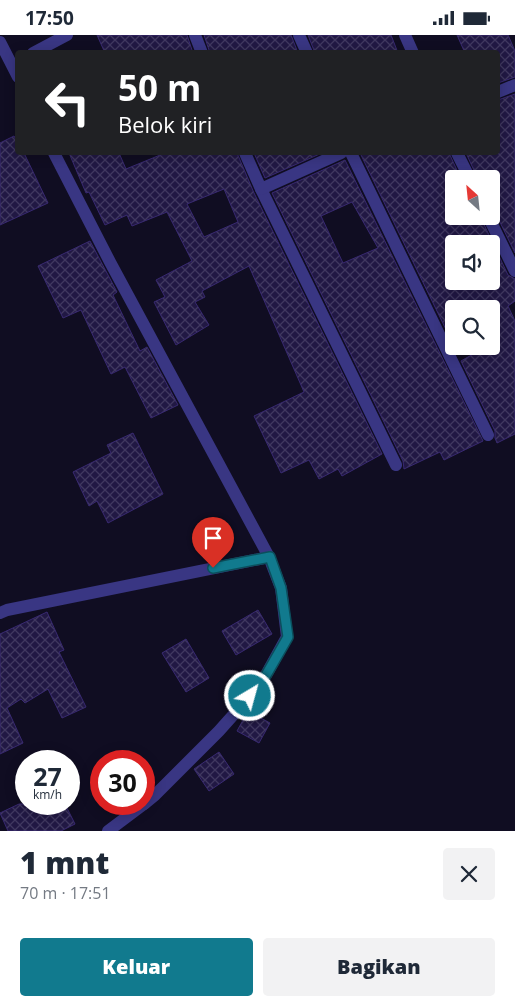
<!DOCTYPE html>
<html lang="id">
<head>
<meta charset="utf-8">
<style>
	:root { --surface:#fff; --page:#f2f2f3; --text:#1f2937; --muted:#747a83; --accent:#117a8e }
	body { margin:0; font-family:"Open Sans",sans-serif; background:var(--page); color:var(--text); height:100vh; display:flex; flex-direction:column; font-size:19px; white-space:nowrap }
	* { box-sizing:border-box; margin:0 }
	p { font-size:16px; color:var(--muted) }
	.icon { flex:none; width:28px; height:28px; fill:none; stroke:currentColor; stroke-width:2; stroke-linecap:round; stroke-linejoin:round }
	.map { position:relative; height:796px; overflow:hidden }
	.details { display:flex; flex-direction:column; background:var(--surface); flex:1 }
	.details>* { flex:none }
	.top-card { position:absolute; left:15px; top:15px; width:485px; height:105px; border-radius:5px; box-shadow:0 2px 12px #0003; background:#202124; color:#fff; overflow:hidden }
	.needle { width:32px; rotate:333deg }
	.tools { position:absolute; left:445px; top:135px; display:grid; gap:10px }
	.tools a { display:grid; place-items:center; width:55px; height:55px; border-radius:5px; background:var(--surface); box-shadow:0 2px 12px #0003; font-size:25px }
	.speed { position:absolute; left:15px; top:715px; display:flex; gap:10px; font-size:25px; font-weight:700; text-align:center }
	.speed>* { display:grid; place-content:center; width:65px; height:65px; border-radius:50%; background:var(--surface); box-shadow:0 2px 12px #0003; line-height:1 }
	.speed small { font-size:12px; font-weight:400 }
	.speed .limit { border:8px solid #d22; background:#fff; color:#111 }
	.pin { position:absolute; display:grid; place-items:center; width:42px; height:42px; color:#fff; margin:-51px -21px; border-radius:50% 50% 50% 0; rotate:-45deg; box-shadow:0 0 5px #0007 }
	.pin .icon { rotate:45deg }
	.me { position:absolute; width:55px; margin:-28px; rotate:37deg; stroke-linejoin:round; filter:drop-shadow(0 0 4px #0008) }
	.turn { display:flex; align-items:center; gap:18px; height:105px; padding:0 20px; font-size:22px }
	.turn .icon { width:65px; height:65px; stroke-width:2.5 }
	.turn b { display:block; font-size:35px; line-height:42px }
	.round { display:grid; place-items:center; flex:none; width:52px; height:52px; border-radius:5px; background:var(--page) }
	.overview { display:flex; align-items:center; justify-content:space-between; height:85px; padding:0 20px }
	h1 { font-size:30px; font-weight:800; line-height:38px }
	.button { display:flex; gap:10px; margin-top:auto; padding:10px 20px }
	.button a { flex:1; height:58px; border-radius:5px; background:var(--accent); color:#fff; font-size:20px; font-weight:800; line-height:58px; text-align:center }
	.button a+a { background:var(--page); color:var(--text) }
	.status { display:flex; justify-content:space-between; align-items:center; height:35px; padding:0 25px; background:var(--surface); direction:ltr }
	.status svg { height:14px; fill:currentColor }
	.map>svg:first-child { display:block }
	.building { fill:url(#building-cross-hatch); stroke:#382971; fill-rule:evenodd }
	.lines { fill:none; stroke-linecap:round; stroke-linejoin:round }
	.street { stroke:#393683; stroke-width:12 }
	.route-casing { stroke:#0b4f5c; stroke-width:12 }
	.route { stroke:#117a8e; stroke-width:9 }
</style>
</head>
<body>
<div class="status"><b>17:50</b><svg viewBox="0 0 49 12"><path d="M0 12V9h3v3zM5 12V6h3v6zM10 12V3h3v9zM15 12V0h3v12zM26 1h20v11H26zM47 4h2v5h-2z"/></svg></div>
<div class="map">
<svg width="515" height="796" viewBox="0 0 515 796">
	<defs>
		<pattern id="building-cross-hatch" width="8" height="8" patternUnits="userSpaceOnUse" patternTransform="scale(1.25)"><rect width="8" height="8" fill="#211844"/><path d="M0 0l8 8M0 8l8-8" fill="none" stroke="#403860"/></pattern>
	</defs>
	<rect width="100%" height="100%" fill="#100d22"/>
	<g class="building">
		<polygon points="97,0 187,0 193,18 105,18"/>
		<polygon points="204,0 291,0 298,18 210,18"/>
		<polygon points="308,0 391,0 398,18 315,18"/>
		<polygon points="457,0 508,0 515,16 515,42 498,48 498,18 465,18"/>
		<polygon points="515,59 515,218 495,177 491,174 491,144 478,144 466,118 498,118 498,65"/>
		<polygon points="14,101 18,108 18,118 24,118 48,168 0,190 0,108"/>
		<path d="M69,118H119L126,134L165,118H237L254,158L382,419L342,441L338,434L319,444L309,425L281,438L254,381L304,357L249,231L202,256L205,262L195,267L209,290L176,310L154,267L165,262L156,245L192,226L167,177L132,191L127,180L105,190L89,157L86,158ZM224,154L238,187L204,202L187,169Z"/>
		<polygon points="254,118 322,118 265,143"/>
		<path d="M360,118H449L461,144H454V181H480L508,240L515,244V266L508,271L515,286V399L497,408L495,403V396L461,326L487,311H491V274H454V311ZM454,209H491V246H454Z"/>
		<path d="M345,125L483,406L444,425L440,417L404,434L403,426L272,158ZM352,167L378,213L343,228L321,181Z"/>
		<polygon points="90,206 117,257 113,260 140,316 147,312 178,370 151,383 125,332 111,339 81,275 63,283 38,231"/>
		<polygon points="133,398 163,459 108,488 97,466 89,471 73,437 111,418 107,410"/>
		<polygon points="258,575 272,599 236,620 222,596"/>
		<polygon points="47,577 64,615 59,617 86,672 62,683 48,654 25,668 21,664 7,673 23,708 0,719 0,599"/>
		<polygon points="186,604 209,643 186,657 162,618"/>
		<polygon points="248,676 270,688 259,708 237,696"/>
		<polygon points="219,717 234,739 209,756 194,734"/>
		<polygon points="19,769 65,769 75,789 61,796 8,796 0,778"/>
	</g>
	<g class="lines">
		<g class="street">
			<polyline points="195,0 202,18"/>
			<polyline points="299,0 307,18"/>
			<polyline points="405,0 413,18"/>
			<polyline points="0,7 18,42"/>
			<polyline points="33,18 67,0"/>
			<polyline points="498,57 515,50"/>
			<polyline points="54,118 110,227 269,522 281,553 287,602 261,649 219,696 155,760 144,769"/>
			<polyline points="245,118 261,154 396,430"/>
			<polyline points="351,118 488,400"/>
			<polyline points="457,118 470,144"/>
			<polyline points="261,154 341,118"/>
			<polyline points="488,181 515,236"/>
			<polyline points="0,578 7,575 269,522"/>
			<polyline points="108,796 144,769"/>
		</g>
	</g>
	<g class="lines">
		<g class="route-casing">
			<polyline id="route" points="213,533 270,522 281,553 288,602 261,649 250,661"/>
		</g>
		<use href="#route" class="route"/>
	</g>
</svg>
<div class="tools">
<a><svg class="needle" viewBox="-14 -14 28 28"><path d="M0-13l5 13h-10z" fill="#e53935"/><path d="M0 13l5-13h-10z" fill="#747a83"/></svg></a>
<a><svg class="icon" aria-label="sound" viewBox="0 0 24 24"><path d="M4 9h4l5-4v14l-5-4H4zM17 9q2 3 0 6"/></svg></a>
<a><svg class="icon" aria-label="search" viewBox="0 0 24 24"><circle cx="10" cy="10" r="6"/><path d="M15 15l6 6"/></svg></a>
</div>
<div class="speed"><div>27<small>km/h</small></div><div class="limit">30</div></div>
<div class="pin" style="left:213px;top:533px;background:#d93025"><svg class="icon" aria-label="arrive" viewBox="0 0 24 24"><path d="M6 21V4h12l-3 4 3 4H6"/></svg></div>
<svg class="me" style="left:250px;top:661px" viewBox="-20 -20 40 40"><circle r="17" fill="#117a8e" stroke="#fff" stroke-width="3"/><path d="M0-11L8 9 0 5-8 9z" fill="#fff"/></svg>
<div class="top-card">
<div class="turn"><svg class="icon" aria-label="left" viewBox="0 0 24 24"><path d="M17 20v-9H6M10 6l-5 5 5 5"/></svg><div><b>50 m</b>Belok kiri</div></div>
</div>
</div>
<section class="details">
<div class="overview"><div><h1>1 mnt</h1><p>70 m · 17:51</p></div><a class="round"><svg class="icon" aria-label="close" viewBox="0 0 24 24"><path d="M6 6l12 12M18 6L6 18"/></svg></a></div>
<div class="button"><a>Keluar</a><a>Bagikan</a></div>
</section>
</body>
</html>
